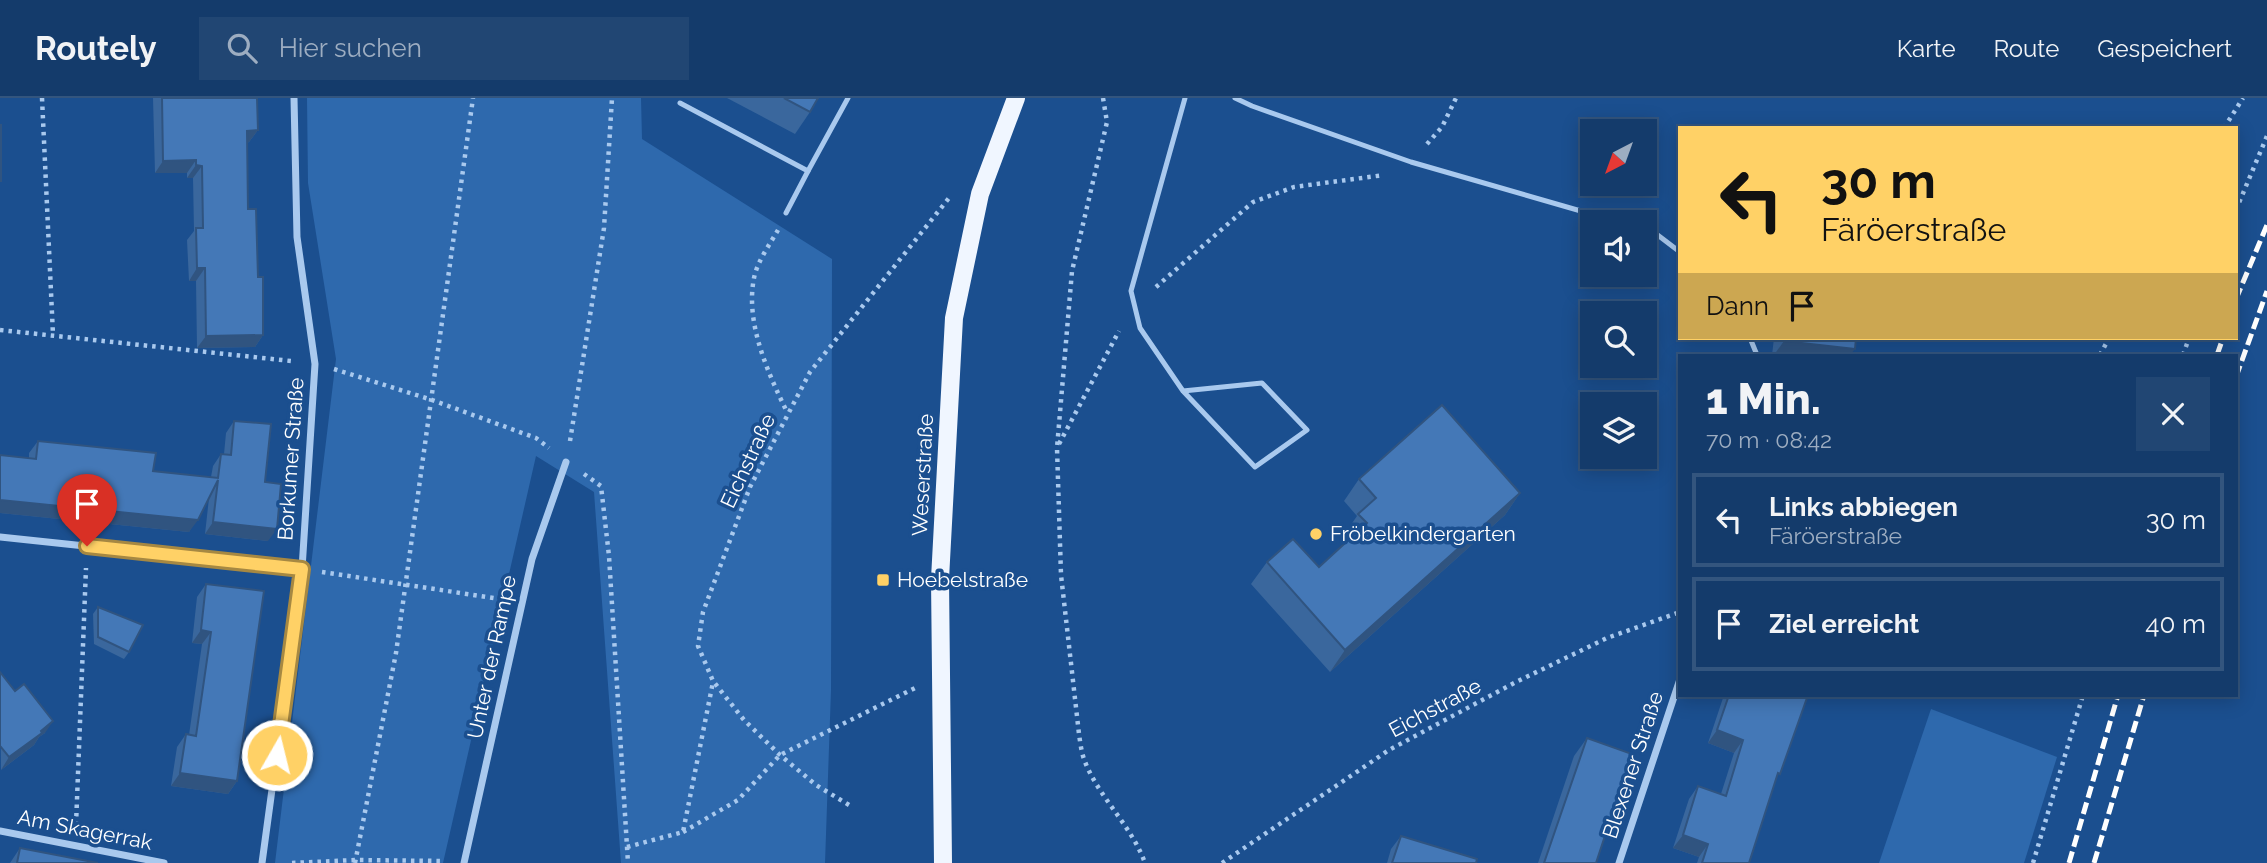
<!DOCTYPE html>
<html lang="de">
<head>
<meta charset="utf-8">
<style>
	:root { --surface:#143b6b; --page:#214673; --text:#f1f3f6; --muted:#9dadc1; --line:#33557e }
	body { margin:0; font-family:Raleway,sans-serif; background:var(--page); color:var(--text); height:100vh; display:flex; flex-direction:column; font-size:26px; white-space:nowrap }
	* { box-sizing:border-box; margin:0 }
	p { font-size:23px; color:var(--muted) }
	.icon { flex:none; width:38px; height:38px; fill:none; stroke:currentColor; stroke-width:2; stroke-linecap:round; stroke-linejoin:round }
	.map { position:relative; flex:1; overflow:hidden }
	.sheet { position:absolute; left:1678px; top:256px; width:560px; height:343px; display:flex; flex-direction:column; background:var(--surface); border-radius:0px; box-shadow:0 4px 18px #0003,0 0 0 2px var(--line) }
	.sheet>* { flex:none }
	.top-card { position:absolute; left:1678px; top:28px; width:560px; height:214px; border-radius:0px; box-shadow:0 4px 18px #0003,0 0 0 2px var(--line); background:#ffd166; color:#111; overflow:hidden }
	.needle { width:46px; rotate:221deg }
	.tools { position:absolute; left:1580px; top:21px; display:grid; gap:14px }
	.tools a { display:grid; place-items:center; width:77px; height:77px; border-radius:0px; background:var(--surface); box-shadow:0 4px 18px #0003,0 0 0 2px var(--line); font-size:35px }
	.pin { position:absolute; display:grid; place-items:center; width:60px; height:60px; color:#fff; margin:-72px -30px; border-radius:50% 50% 50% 0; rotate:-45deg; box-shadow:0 0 7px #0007 }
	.pin .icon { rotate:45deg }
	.me { position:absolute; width:77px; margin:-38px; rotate:8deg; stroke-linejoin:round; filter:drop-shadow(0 0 5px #0008) }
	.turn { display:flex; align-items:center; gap:24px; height:147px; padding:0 28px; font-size:32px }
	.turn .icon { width:91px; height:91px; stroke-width:2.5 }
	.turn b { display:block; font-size:49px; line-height:60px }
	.then { display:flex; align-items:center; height:66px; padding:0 28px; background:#0003; gap:14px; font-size:26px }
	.round { display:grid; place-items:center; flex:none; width:74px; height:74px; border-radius:0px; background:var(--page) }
	.headline { display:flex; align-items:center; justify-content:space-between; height:119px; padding:0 28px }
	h1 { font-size:42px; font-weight:800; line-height:52px }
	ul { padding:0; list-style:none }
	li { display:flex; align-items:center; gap:21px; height:94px; margin:0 14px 10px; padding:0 14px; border:4px solid var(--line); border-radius:0px }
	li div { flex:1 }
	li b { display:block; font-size:26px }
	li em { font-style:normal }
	header { display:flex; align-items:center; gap:42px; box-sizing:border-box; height:98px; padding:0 35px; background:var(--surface); border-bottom:2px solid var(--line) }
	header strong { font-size:33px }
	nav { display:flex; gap:38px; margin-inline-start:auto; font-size:24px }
	.search { width:490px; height:63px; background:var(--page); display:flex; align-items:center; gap:18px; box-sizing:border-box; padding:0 24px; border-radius:0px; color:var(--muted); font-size:26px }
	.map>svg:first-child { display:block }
	.green { fill:#2e69ad }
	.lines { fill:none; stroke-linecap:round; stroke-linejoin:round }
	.path { stroke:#a9c9ee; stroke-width:4.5; stroke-dasharray:3.5 5; stroke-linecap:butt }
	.lane { stroke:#a9c9ee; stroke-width:5 }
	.street { stroke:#a9c9ee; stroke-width:7 }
	.primary { stroke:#f0f6ff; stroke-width:18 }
	.rail { stroke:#fff; stroke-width:5; stroke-dasharray:12 5; stroke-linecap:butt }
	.wall { fill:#3a679d }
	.shaded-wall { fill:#305480 }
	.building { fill:#4478b7; stroke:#305480; stroke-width:2 }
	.route-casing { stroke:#a68842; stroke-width:18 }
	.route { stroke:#ffd166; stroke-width:12 }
	.poi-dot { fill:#ffd166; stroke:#1b4f8f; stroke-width:2.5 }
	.labels { text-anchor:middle; stroke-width:7; stroke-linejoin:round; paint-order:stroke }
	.street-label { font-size:21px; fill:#fff; stroke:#1b4f8f }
	.poi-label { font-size:21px; fill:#fff; stroke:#1b4f8f; text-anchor:start }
</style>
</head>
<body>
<header>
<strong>Routely</strong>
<div class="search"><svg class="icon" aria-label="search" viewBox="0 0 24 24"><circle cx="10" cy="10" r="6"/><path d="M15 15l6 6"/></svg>Hier suchen</div>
<nav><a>Karte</a><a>Route</a><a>Gespeichert</a></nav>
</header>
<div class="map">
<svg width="2267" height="765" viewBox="0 0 2267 765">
	<rect width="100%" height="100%" fill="#1b4f8f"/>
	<g class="green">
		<polygon points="307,0 641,0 642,41 832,161 831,592 825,765 621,765 594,394 536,358 443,765 275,765 336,261 308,85"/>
		<polygon points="1931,611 2057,659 2024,765 1879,765"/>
	</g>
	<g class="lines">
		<g class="path">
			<polyline points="42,0 53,237"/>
			<path d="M1103,0L1107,24L1072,173L1057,350L1061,477L1079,636C1080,643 1081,651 1083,658C1095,696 1131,726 1145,765"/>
			<polyline points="2224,30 2243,0"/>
			<polyline points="1427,46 1442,29 1456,0"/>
			<polyline points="2236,112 2267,38"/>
			<path d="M778,132C770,146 757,164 754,180C745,225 768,275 787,314"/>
			<polyline points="1156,189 1253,104 1294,89 1384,77"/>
			<polyline points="0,232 291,263"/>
			<polyline points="2100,257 2109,240"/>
			<polyline points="2183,257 2189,240"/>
			<polyline points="334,271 432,302 536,340 549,350"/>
			<polyline points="570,343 604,130 612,0"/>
			<polyline points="1059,346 1119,233"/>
			<polyline points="584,376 601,388 609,458 628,765"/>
			<polyline points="322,474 500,501"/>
			<polyline points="849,707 816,687 780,657 744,622 713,583 698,548 703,514 750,389 810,274 949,100"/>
			<polyline points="76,727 86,470"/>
			<polyline points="683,734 738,702 780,657 915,590"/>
			<polyline points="627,749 683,734 713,584"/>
			<polyline points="292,765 356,762 443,763"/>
			<polyline points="355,765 396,555 473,0"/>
			<polyline points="1222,765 1389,652 1516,584 1607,540 1680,514"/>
			<polyline points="2033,765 2083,597"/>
		</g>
		<g class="lane">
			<polyline points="1235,0 1252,8 1411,64 1619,124"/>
			<polyline points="680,5 808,73 848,0"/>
			<polyline points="786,115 808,73"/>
			<polyline points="1645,132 1655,135 1680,154"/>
			<polyline points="1750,240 1757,257"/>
			<polyline points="1183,293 1262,285 1307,332 1255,369 1183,293 1140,230 1131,193 1185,0"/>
		</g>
		<g class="street">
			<polyline points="0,439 302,471"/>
			<polyline points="0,733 164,765"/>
			<polyline points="262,765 302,471 315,266 297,139 294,0"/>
			<polyline points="464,765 532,461 566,364"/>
			<polyline points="1619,765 1680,581"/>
		</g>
		<polyline class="primary" points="943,765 940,481 954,220 980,96 1016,0"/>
		<g class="rail">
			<polyline points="2236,201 2267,127"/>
			<polyline points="2217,257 2223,240"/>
			<polyline points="2236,279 2267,193"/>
			<polyline points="2069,765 2118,597"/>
			<polyline points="2094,765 2144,597"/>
		</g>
	</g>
	<g class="wall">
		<polygon points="153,0 257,0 258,32 249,44 247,45 248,111 258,179 263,237 255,249 197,250 196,183 189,183 187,142 194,133 193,80 187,80 187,75 155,75"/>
		<polygon points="727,0 818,0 810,14 795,36"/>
		<polygon points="1774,240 1892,240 1889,244 1856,240 1850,257 1772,257"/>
		<polygon points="234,323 265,384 268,443 205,436 209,400 189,434 0,415 0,357 29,360 29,355 38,343 153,373 211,379 213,368 221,356 224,356 226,335"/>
		<polygon points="1359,381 1520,395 1505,417 1330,574 1251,486 1267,464 1319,469 1348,443 1343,438 1357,418 1344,403"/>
		<polygon points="206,486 237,683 228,696 171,688 177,649 186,636 189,637 202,546 192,545 197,499"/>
		<polygon points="98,509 129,554 124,561 94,546 93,516"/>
		<polygon points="0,574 45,635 39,639 34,647 1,672"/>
		<polygon points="1724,597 1808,597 1776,681 1749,765 1697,765 1699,759 1673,750 1689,701 1698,688 1721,696 1734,655 1708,645"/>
		<polygon points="1587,640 1596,765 1538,765 1574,658"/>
		<polygon points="1401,738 1476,765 1387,765 1391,751"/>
		<polygon points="20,750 98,765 10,765"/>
	</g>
	<g class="shaded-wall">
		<polygon points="258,32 249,44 238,45 247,33"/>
		<polygon points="196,62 187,75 155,75 163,63"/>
		<polygon points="196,67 202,68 193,80 187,80"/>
		<polygon points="197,170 205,170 196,183 189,183"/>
		<polygon points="263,237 255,249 197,250 206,238"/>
		<polygon points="1854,240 1892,240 1889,244"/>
		<polygon points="1784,243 1855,251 1850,257 1774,257"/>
		<polygon points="1520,395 1505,417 1330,574 1345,552"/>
		<polygon points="0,402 198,422 189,434 0,415"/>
		<polygon points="213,424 277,431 268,443 205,436"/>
		<polygon points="201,532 211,534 202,546 192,545"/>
		<polygon points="53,623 45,635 39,639 34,647 1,672 9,659"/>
		<polygon points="1717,632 1743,642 1734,655 1708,645"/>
		<polygon points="180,675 237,683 228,696 171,688"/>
		<polygon points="1683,737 1708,746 1699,759 1673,750"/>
	</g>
	<g class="building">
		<polygon points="162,0 257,0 258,32 247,33 248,111 256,111 258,179 263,179 263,237 206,238 205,170 197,170 196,130 203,130 202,68 196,67 196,62 163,63"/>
		<polygon points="784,0 818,0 810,14"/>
		<rect x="0" y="27" width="1" height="56"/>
		<polygon points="1785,240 1856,240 1855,251 1784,243"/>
		<polygon points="1442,307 1520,395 1345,552 1267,464 1293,441 1319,469 1367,425 1358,416 1376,400 1359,381"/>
		<polygon points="234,323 271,326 265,384 281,386 277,431 213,424 218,382 198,422 0,402 0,357 36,361 38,343 156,355 153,373 218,380 221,356 231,357"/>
		<polygon points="206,486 264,493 237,683 180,675 186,636 196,638 211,534 201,532"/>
		<polygon points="98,509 143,527 129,554 98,539"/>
		<polygon points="0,574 15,593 24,586 53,623 41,633 42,635 9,659 0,648"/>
		<polygon points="1729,597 1808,597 1780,676 1778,675 1749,765 1702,765 1708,746 1683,737 1698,688 1726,698 1743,642 1717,632"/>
		<polygon points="1587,640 1632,656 1596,765 1544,765"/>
		<polygon points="1401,738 1477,761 1476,765 1392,765"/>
		<polygon points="20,750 98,765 17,765"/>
	</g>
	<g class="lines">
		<g class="route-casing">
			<polyline id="route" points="87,448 302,471 277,657"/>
		</g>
		<use href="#route" class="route"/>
	</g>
	<g class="poi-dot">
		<circle cx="1316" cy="436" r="7"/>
		<rect x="876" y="475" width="14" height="14" rx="3.5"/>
	</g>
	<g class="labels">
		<g class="street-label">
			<text transform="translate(291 361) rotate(-86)" y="7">Borkumer Straße</text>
			<text transform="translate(748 363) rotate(-65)" y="7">Eichstraße</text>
			<text transform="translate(923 377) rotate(-87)" y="7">Weserstraße</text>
			<text transform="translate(492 559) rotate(-78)" y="7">Unter der Rampe</text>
			<text transform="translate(1435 610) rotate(-28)" y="7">Eichstraße</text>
			<text transform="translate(1633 667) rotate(-72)" y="7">Blexener Straße</text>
			<text transform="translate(85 732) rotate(11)" y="7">Am Skagerrak</text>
		</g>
		<g class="poi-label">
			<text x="1330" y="443">Fröbelkindergarten</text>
			<text x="897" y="489">Hoebelstraße</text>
		</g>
	</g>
</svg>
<div class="tools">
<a><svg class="needle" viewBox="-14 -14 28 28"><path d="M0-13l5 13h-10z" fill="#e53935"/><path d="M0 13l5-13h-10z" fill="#9dadc1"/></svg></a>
<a><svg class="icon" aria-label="sound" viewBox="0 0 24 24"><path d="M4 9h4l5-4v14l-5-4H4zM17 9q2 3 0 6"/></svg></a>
<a><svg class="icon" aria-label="search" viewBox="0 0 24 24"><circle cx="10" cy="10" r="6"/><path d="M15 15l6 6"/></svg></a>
<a><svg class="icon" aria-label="layers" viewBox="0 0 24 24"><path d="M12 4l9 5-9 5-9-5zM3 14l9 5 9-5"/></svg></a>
</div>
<div class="pin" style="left:87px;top:448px;background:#d93025"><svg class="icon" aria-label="arrive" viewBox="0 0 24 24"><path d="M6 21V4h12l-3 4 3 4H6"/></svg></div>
<svg class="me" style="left:277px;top:657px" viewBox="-20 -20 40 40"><circle r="17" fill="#ffd166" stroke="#fff" stroke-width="3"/><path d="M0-11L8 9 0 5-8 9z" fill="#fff"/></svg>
<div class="top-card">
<div class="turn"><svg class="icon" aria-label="left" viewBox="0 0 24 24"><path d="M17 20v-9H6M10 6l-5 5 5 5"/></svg><div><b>30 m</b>Färöerstraße</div></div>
<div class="then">Dann<svg class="icon" aria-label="arrive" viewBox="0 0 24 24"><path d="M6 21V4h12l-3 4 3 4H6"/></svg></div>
</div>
<section class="sheet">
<div class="headline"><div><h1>1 Min.</h1><p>70 m · 08:42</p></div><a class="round"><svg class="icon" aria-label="close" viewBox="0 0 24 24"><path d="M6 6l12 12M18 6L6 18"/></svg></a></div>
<ul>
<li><svg class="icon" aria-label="left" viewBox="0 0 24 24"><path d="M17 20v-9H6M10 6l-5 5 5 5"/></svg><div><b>Links abbiegen</b><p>Färöerstraße</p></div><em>30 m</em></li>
<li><svg class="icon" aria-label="arrive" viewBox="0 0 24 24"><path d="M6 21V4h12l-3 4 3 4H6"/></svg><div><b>Ziel erreicht</b></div><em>40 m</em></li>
</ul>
</section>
</div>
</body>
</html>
